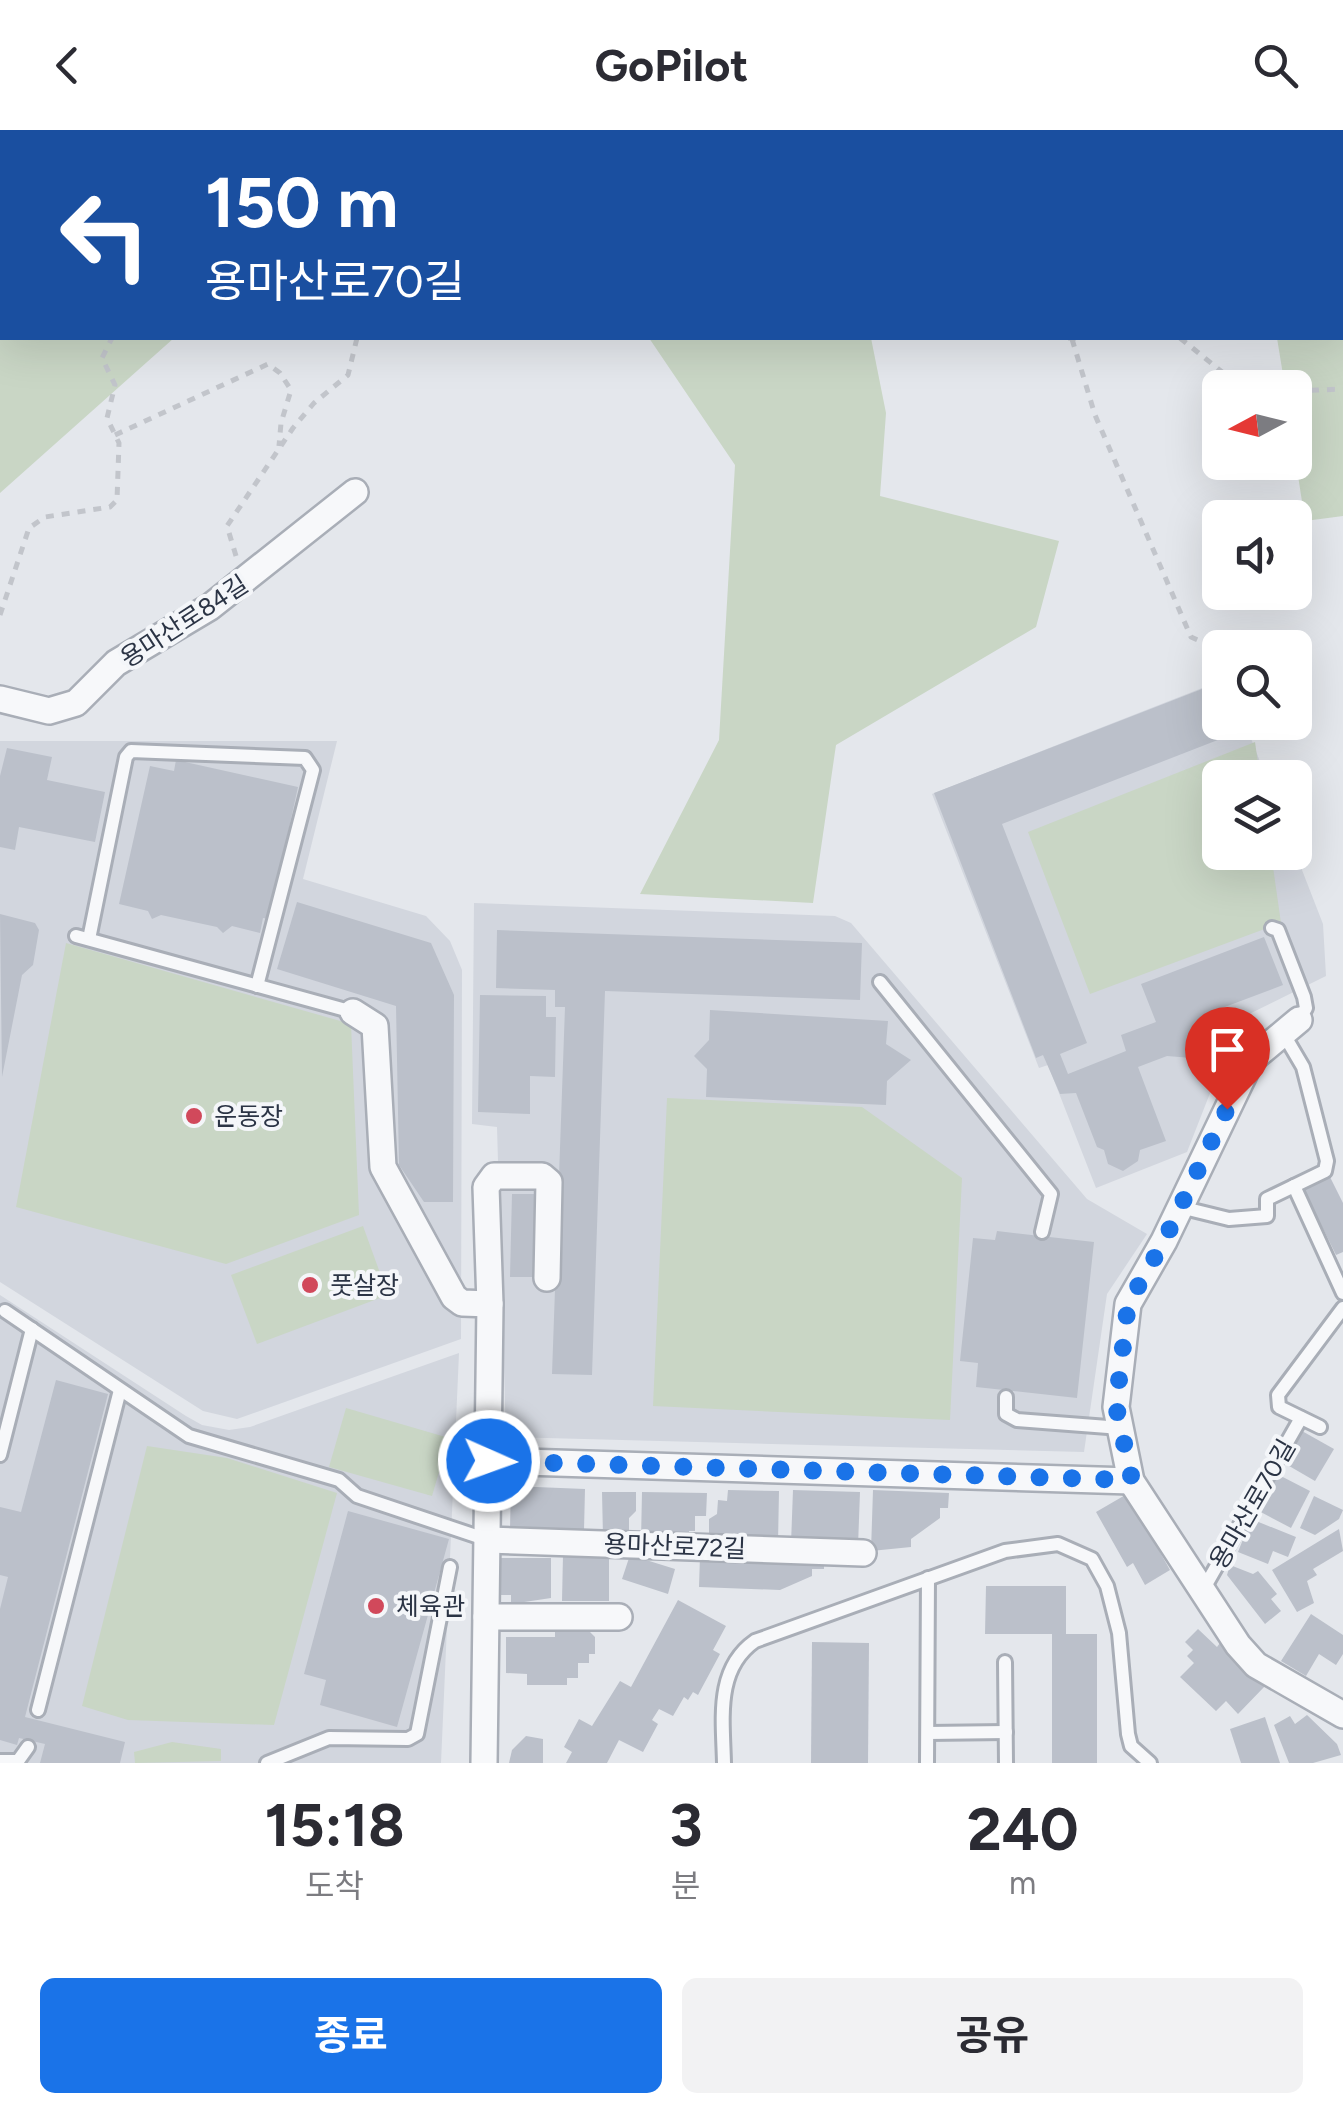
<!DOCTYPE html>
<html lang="ko">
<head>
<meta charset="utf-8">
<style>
	:root { --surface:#fff; --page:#f2f2f3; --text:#2b2b33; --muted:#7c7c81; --accent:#1a73e8 }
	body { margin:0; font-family:Figtree,"Noto Sans KR",sans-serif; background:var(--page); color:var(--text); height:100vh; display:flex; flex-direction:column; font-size:38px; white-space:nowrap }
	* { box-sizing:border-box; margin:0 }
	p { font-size:32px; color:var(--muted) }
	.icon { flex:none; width:55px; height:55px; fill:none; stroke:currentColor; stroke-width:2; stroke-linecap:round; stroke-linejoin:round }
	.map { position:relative; height:1633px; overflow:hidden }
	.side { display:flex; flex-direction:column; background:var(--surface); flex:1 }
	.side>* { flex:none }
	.guide { position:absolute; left:0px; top:0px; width:1345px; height:210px; box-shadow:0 10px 40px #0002; background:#1a4fa0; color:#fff; overflow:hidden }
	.needle { width:65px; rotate:263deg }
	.tools { position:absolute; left:1202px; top:240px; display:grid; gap:20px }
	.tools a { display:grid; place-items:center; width:110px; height:110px; border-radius:15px; background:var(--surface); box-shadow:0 10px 40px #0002; font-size:50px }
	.pin { position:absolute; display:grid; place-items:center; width:85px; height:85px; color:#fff; margin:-102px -42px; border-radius:50% 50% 50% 0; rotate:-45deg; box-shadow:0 0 10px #0007 }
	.pin .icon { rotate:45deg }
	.me { position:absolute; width:110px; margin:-55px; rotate:92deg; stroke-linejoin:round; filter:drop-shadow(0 0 8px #0008) }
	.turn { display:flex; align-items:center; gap:35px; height:210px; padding:0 40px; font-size:45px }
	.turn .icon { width:130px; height:130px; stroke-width:2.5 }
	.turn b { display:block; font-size:70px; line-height:85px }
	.eta { display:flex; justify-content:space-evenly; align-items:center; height:170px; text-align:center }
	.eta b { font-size:60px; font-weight:700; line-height:70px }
	.primary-button { display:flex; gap:20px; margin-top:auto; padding:20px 40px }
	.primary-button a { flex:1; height:115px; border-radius:15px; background:var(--accent); color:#fff; font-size:40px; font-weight:700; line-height:115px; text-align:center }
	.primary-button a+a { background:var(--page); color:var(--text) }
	header { display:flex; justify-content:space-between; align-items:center; height:130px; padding:0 40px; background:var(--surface); font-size:45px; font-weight:700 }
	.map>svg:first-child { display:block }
	.built { fill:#d2d6de }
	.green { fill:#c9d6c5 }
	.building { fill:#bbc0ca }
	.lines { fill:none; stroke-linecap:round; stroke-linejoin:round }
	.service-casing { stroke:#a9aeb7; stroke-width:18 }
	.minor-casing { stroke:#a9aeb7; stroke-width:30 }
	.path { stroke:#c2c5cb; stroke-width:5; stroke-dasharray:8 8; stroke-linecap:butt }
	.service { stroke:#f7f8fa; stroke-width:12 }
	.minor { stroke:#f7f8fa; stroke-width:25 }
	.route { stroke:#1a73e8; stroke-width:18; stroke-dasharray:0 32.4 }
	.poi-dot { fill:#d1495b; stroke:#f4f6f9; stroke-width:4 }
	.labels { text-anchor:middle; stroke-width:8; stroke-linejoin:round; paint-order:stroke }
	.street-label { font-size:25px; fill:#2b3445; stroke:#f4f6f9 }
	.poi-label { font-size:25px; fill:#2b3445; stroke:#f4f6f9; text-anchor:start }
</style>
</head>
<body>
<header><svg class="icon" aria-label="back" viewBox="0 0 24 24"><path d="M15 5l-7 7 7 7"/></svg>GoPilot<svg class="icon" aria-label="search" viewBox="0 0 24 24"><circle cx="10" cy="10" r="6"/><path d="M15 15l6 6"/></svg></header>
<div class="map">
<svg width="1343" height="1633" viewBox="0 0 1343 1633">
	<rect width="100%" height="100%" fill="#e4e7ec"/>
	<g class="built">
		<polygon points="1220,551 1220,592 1245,593 1266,647 1220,648 1220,722 1295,722 1323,794 1326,846 1239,889 1187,1022 1096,1058 1048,935 1039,938 932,664"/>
		<polygon points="0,611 337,611 303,749 426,786 450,811 462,840 461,1209 237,1289 203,1281 0,1152"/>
		<polygon points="474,773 835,786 851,793 1087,1069 1147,1104 1107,1164 1084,1322 506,1307 497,997 472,994"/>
		<polygon points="0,1165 186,1286 202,1295 229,1300 250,1297 459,1223 441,1633 0,1633"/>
	</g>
	<g class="green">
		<polygon points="0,0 831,0 831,2 2,2 2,208 174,208 0,363"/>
		<polygon points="1191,0 1343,0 1343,386 1305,391 1295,326 1295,258 1285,257 1277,208 1342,208 1342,2"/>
		<polygon points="649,208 871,208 886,283 880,366 1059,411 1036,497 836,615 813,773 640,764 719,610 735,335"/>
		<polygon points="1255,612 1260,647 1220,648 1220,722 1271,723 1281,793 1090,864 1028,702"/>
		<polygon points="66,813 351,894 359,1085 226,1134 16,1077"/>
		<polygon points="667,968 862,977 962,1048 950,1290 653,1276"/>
		<polygon points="363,1096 388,1165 257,1214 231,1145"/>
		<polygon points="346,1278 449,1308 432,1366 329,1337"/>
		<polygon points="147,1316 227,1328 337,1363 274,1595 128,1590 82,1576"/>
		<polygon points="172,1612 221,1619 221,1631 135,1633 134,1622"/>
	</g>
	<g class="building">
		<polygon points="1220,552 1220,592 1243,592 1246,599 1002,694 1087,913 1060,924 1068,944 1126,921 1121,905 1156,892 1141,854 1264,807 1283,855 1214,881 1218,892 1214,910 1192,928 1167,926 1138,937 1166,1011 1140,1020 1138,1031 1123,1041 1108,1034 1104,1020 1097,1017 1076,963 1060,964 1043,925 1036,928 934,663"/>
		<polygon points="7,618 52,627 47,650 105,662 95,712 19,697 15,720 0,717 0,646"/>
		<polygon points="176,630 298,657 269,789 263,788 260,803 232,796 223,803 217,797 161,785 152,789 148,781 119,774 150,636 174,641"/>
		<polygon points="297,772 431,813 454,865 453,1072 424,1072 399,1035 396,876 277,839"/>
		<polygon points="0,784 35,793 39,800 33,835 22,845 2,947"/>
		<polygon points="497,800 862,813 860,870 605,861 592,1245 552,1244 565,877 555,877 555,860 496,858"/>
		<polygon points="480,865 546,866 546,887 556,887 555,947 530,946 530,984 478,982"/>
		<polygon points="710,880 888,891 886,914 911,930 887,951 886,975 706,967 707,939 694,926 709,910"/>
		<polygon points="1330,1047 1343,1073 1343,1122 1336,1125 1304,1060"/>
		<polygon points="512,1064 537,1064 536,1147 510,1147"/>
		<polygon points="997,1101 1094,1112 1077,1268 976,1257 978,1233 960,1231 973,1108 995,1110"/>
		<polygon points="56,1250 108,1264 25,1587 125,1612 120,1633 40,1633 45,1614 19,1608 17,1615 0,1610 0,1479 8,1447 0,1445 0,1377 21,1382"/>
		<polygon points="1302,1301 1334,1319 1315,1351 1284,1333"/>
		<polygon points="1275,1343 1310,1361 1291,1398 1257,1380"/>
		<polygon points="511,1356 585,1359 584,1400 510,1399"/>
		<polygon points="728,1360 779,1361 778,1413 709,1413 709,1389 717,1384 718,1370 727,1371"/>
		<polygon points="793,1360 860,1362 858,1416 791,1414"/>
		<polygon points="873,1360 949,1363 948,1378 940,1378 940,1388 911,1409 911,1417 871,1421"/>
		<polygon points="602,1362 636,1362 636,1381 629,1388 629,1407 603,1407"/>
		<polygon points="642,1362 707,1363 706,1386 695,1386 695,1401 689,1401 689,1410 641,1410"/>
		<polygon points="1127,1364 1170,1440 1145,1455 1133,1433 1127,1437 1096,1382"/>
		<polygon points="1314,1366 1343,1380 1339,1389 1315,1405 1300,1398"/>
		<polygon points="348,1381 449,1409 397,1597 320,1575 326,1550 304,1544"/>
		<polygon points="1251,1389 1296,1407 1288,1427 1273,1421 1268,1434 1238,1422"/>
		<polygon points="1339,1399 1343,1421 1313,1439 1317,1445 1307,1451 1314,1473 1297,1482 1272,1440"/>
		<polygon points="563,1425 609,1426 609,1471 562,1471"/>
		<polygon points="630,1425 675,1439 668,1464 622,1449"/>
		<polygon points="700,1426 824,1430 824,1439 812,1439 812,1446 780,1460 699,1457"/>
		<polygon points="499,1428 551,1428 551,1468 511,1474 511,1465 499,1465"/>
		<polygon points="1230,1435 1253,1444 1258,1441 1277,1464 1271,1469 1281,1481 1265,1494 1227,1445"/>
		<polygon points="986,1456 1066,1456 1066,1504 1097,1504 1097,1633 1052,1633 1052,1504 985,1504"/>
		<polygon points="678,1470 726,1496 713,1520 720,1524 698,1565 693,1562 688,1570 684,1567 673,1586 659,1579 652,1590 658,1594 643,1622 619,1610 607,1633 566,1633 572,1622 564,1617 579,1589 592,1596 620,1551 631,1557"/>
		<polygon points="1311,1484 1343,1505 1343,1524 1336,1535 1319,1524 1306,1546 1281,1531"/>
		<polygon points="1198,1499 1217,1517 1220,1513 1265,1556 1238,1584 1226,1571 1216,1581 1180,1547 1194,1533 1187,1526 1193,1520 1185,1512"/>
		<polygon points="555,1502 590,1502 595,1507 595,1524 589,1524 589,1533 578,1533 578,1548 567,1548 567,1555 527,1555 527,1544 506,1543 506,1507 555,1507"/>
		<polygon points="812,1512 869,1513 868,1633 811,1633"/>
		<polygon points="1307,1585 1337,1614 1341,1625 1313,1633 1289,1633 1274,1595 1290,1586 1295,1594"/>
		<polygon points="1265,1587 1280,1633 1241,1633 1230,1599"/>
		<polygon points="526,1606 543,1609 543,1633 509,1633 512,1620"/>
	</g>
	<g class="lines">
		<g class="service-casing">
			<g id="service">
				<polyline points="1272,798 1278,800 1304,867 1306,878 1299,890"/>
				<polyline points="76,806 353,882"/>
				<polyline points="89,809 126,627 131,621 305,628 313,640 257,856"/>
				<polyline points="880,852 1051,1064 1042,1102"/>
				<polyline points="1294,1056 1343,1163"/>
				<polyline points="1180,1077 1229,1089 1267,1086 1267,1069 1325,1041 1327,1031 1303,937 1283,903"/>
				<polyline points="5,1181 189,1306 339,1350 357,1366 488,1410"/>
				<polyline points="1006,1267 1006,1284 1017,1290 1121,1298"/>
				<polyline points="1320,1297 1279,1277 1278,1265 1343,1178"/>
				<polyline points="0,1325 32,1199"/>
				<polyline points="1203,1460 1301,1288"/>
				<polyline points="1005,1532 1006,1633"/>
				<polyline points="38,1580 120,1260"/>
				<polyline points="928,1603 1006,1602"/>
				<polyline points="0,1631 18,1631 28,1617"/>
				<polyline points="267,1633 329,1608 408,1609 417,1604 450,1437"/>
				<path d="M724,1633C723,1589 715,1539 755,1511L1005,1421L1058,1414L1092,1429L1107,1456L1119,1503L1128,1604L1131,1616L1150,1633"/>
				<polyline points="927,1633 928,1448"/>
			</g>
		</g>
		<g class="minor-casing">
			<g id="minor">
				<polyline points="0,569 49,581 76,573 116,533 210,477 355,362"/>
				<polyline points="353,882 375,896 383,1037 454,1167 462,1173 490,1174"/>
				<polyline points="1299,890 1251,930 1164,1111 1128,1174 1116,1277 1131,1351 1238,1515 1256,1535 1343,1585"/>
				<polyline points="489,1331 1131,1351"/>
				<polyline points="488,1410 863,1423"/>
				<polyline points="486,1487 619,1487"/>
				<polyline points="484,1633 490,1174 486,1057 494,1046 542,1046 549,1052 547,1148"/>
			</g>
		</g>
		<g class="path">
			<polyline points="1215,0 1215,2"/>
			<polyline points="118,2 120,0"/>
			<polyline points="345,2 348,0"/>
			<polyline points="397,2 399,0"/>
			<polyline points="1068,208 1081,208"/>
			<polyline points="1180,208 1242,258"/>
			<polyline points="1072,209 1095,285 1191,507 1220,520"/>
			<polyline points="1295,261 1343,259"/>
			<polyline points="115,305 268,234 280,243 291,260 281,293 279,316"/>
			<polyline points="236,426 227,396 293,298 314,273 348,245 357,208"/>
			<polyline points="0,485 29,398 45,387 110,377 117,370 119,313 107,288 115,255 102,228 112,208"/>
		</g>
		<use href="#service" class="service"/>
		<use href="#minor" class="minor"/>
	</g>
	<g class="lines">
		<polyline class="route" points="489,1331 1132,1350 1116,1276 1128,1174 1164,1111 1227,979"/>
	</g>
	<g class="poi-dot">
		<circle cx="194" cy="986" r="10"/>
		<circle cx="310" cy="1155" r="10"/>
		<circle cx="376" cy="1476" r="10"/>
	</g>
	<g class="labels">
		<g class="street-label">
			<text transform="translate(184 491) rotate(-33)" y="9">용마산로84길</text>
			<text transform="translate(1252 1374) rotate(-60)" y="9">용마산로70길</text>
			<text transform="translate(675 1416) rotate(2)" y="9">용마산로72길</text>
		</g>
		<g class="poi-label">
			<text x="214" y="995">운동장</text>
			<text x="330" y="1164">풋살장</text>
			<text x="396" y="1485">체육관</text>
		</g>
	</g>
</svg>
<div class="tools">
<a><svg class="needle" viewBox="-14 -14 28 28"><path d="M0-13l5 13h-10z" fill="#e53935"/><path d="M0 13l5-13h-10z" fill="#7c7c81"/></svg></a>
<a><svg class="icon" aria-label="sound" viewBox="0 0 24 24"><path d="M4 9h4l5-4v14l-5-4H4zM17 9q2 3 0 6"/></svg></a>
<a><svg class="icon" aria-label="search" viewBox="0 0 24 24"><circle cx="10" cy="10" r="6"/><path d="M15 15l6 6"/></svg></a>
<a><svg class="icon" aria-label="layers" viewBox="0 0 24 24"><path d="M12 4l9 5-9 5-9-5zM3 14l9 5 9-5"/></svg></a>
</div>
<div class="pin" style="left:1227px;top:979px;background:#d93025"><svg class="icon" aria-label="arrive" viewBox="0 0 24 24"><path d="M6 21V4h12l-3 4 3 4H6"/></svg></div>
<svg class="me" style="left:489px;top:1331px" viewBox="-20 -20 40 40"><circle r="17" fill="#1a73e8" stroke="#fff" stroke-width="3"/><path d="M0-11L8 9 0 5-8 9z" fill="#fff"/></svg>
<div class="guide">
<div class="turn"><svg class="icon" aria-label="left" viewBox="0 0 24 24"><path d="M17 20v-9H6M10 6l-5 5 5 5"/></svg><div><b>150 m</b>용마산로70길</div></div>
</div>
</div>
<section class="side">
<div class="eta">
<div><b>15:18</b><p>도착</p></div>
<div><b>3</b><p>분</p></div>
<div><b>240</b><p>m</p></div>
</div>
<div class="primary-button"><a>종료</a><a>공유</a></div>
</section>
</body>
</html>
